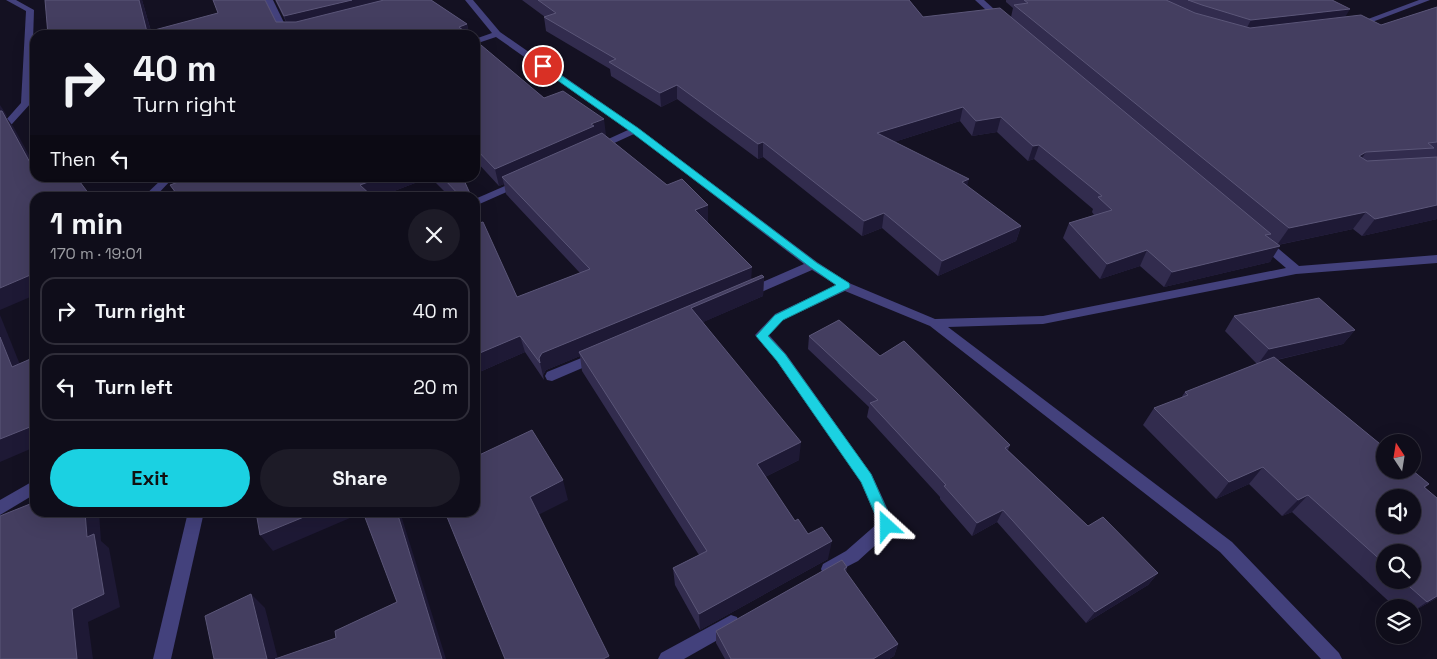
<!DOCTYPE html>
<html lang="en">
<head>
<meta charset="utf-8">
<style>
	:root { --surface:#0f0d1a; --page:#1d1b27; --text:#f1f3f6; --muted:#9b9ca2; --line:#2f2d39; --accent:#1bd1e2 }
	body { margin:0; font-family:"Space Grotesk",sans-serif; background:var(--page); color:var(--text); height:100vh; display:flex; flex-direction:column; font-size:19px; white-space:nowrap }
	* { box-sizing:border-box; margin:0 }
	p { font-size:16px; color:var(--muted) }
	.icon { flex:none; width:28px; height:28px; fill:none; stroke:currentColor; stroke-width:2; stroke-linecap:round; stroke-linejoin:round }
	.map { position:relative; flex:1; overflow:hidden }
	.drawer { position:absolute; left:30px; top:192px; width:450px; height:325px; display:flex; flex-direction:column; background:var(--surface); border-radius:15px; box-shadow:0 5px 20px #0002,0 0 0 1px var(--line) }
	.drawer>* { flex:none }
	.guide { position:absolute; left:30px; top:30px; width:450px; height:152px; border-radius:15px; box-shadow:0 5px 20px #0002,0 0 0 1px var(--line); background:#0f0d1a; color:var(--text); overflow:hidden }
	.needle { width:32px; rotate:348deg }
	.tools { position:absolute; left:1376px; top:434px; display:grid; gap:10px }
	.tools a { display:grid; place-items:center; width:45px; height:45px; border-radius:50%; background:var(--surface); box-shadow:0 5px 20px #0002,0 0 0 1px var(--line); font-size:25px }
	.pin { position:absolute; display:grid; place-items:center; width:42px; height:42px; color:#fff; margin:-21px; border:2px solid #fff; border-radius:50%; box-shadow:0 1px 5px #0007 }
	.me { position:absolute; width:55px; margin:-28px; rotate:336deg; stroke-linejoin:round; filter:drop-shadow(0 0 4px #0008) }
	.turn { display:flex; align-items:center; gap:18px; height:105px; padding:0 20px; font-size:22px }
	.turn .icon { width:65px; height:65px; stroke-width:2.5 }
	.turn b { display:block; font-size:35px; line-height:42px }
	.then { display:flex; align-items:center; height:48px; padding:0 20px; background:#0003; gap:10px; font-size:19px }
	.round { display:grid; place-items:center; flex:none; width:52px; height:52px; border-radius:26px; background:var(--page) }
	.head { display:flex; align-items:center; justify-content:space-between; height:85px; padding:0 20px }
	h1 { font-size:30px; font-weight:800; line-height:38px }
	.cta { display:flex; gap:10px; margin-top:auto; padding:10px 20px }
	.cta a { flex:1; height:58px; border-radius:30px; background:var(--accent); color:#111; font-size:20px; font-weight:800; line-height:58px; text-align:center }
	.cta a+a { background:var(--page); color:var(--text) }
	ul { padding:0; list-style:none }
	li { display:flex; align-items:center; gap:15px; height:68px; margin:0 10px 8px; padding:0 10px; border:2px solid var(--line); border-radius:15px }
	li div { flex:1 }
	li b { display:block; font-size:19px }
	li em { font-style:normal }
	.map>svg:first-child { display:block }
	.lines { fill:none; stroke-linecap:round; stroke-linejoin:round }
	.minor { fill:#43417c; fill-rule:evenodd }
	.wall { fill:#322c4e; fill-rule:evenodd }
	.shaded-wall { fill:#1e1935 }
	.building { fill:#443e60; stroke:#5b5678; fill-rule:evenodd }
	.route { fill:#1bd1e2; stroke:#128893 }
</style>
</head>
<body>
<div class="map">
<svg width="1437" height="659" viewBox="0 0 1437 659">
	<rect width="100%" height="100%" fill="#141122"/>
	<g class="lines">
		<g class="minor">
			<polygon points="6,0 16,0 34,10 31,103 12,124 0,130 0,123 6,120 21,103 26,11"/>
			<polygon points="265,0 273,0 290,35 282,35"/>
			<polygon points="465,0 473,0 500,32 638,128 817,262 849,283 935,319 1043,316 1286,268 1259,245 1257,242 1259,239 1267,239 1299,266 1437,255 1437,263 1296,274 1043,324 948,327 1232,542 1339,653 1342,659 1321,659 1220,552 930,326 845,291 783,320 769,335 786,354 872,475 895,525 892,530 858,561 829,576 823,574 821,569 823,564 846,551 878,523 861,482 776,360 755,335 775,314 836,285 812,270 752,296 744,296 742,293 744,290 804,264 634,134 599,150 593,150 593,146 628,130 496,37 475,44 475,39 492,33"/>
			<polygon points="975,0 984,0 1005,19 998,21"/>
			<polygon points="1419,0 1430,0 1359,27 1352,25"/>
			<polygon points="163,178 173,178 154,198 142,198"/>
			<polygon points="521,179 525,180 526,182 525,184 475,206 475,199"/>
			<polygon points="596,352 601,354 602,357 601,360 552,381 547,380 545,376 547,372"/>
			<polygon points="35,480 35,494 0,515 0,500"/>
			<polygon points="188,512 204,512 171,659 153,659"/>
			<polygon points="731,615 737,617 739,623 737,629 684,659 658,659 661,653"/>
		</g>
	</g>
	<g class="wall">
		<polygon points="45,0 142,0 151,31 286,22 275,0 431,0 467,24 469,35 48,35"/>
		<polygon points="522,0 909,0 923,17 1011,17 1013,8 1006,2 1006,0 1332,0 1345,17 1381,25 1437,7 1437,219 1362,236 1353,229 1278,245 1270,262 1164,287 1140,266 1100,279 1063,238 1069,223 1094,215 1092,212 1093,209 1034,159 1028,161 997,132 972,136 960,121 894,142 967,186 1021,226 1016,241 938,276 882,228 862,236 763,157 758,159 677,99 661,107 611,76 610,69 546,31 544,17 545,17"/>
		<polygon points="475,40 544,98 606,135 605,135 667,185 708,205 707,222 752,279 764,277 763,296 703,322 799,460 765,477 795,521 808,534 828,559 700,630 675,585 673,568 699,555 582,371 580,356 546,370 543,375 544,380 525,352 475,374 475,224 477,224 475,222 475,203 481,223 517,297 580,273 506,194 504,184 499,186 475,160"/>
		<polygon points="189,178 428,178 376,198 178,198 170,185"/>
		<polygon points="431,178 463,178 472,198 451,198"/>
		<path d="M1234,316L1355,330L1343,344L1277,360L1429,484L1425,488L1437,498V598L1412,612V608H1396L1292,512L1282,516L1249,484L1216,499L1143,425L1154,408L1181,398L1185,392L1257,364L1225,331ZM1385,552L1412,580H1385Z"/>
		<polygon points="809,336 880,356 1010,445 1008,450 1088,526 1158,573 1148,585 1086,623 997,522 972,536 940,499 940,497 867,417 869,407 808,349"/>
		<polygon points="847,567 846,572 898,644 894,656 889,659 725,659 716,643 716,631"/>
	</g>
	<g class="shaded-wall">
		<polygon points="139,0 142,0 152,35 147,32"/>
		<polygon points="352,0 416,0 290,31 284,16"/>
		<polygon points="1350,9 1341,24 1243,35 1251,20"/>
		<polygon points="467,24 469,35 459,27"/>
		<polygon points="677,85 677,99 661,107 660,93"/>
		<polygon points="0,105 4,111 7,116 6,117 13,126 35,166 35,171 0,122"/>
		<polygon points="963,107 960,121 875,148 877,133"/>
		<polygon points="1001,117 997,132 972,136 976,121"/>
		<polygon points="604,119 606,135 502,177 504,184 499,186 495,169"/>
		<polygon points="763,142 763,157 758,159 758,144"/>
		<polygon points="1039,145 1034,159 1028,161 1033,146"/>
		<polygon points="1366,152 1355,168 1359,156"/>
		<polygon points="379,178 428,178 376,198 365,198 360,185"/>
		<polygon points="969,179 965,194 962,182"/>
		<polygon points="89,194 91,198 80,198"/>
		<polygon points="708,205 708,222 696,227 695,210"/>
		<polygon points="1437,205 1437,219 1362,236 1375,219"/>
		<polygon points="477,207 481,224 479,226 475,213 475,208"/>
		<polygon points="1366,212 1353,229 1277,245 1289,228"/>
		<polygon points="884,213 882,228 862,236 864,221"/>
		<polygon points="1021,226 1016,241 938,276 942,261"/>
		<polygon points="1280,246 1270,262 1164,287 1172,272"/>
		<polygon points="1147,250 1140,266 1100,279 1107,264"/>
		<polygon points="752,267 751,282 764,277 763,296 692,327 579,352 580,356 546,370 543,375 544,380 540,363 539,358 542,353"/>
		<polygon points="35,273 35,295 0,310 0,288"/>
		<polygon points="0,315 27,382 12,367 0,337"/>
		<polygon points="1355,330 1343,344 1258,364 1269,349"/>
		<polygon points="520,336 525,352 475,374 475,355"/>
		<polygon points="35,425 35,447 0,462 0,439"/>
		<polygon points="801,442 799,460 755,482 757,464"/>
		<polygon points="1263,467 1249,484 1216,499 1229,482"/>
		<polygon points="563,480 568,500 536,516 530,497"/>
		<polygon points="1308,495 1292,512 1282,516 1298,500"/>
		<polygon points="1003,510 997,522 972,536 977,523"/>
		<polygon points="85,512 99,512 101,541 109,548 120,607 88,622 93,659 77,659 72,609 87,537"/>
		<polygon points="316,512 364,512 273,551 260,535"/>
		<polygon points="397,512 400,512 446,659 442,659"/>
		<polygon points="832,541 828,559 700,630 699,614"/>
		<polygon points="1158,573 1148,585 1086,623 1095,612"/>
		<polygon points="251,594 265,608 278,659 267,659"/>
		<polygon points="1437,596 1437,598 1412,612 1427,602"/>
		<polygon points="898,644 894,656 889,659 873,659"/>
		<polygon points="609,656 610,659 603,659"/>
	</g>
	<g class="building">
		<polygon points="45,0 139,0 147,32 218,13 213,0 265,0 276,22 296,22 384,0 431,0 467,24 459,27 469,35 48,35"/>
		<polygon points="276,0 352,0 284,16"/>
		<polygon points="538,0 909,0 923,17 1000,8 1271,234 1265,235 1280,246 1172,272 1147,250 1107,264 1069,223 1112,210 1098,197 1102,196 1039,145 1033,146 1001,117 976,121 963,107 877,133 969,179 962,182 1021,226 942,261 884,213 864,221 763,142 758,144 677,85 660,93 609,62 616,59 544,17 556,13"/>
		<polygon points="1024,0 1166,0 1195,13 1250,28 1361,15 1381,25 1437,7 1437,142 1428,143 1434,148 1366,152 1359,156 1367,161 1437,157 1437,205 1375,219 1366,212 1289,228 1014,5 1028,3"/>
		<polygon points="1188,0 1332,0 1350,9 1251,20 1202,5"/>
		<polygon points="475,40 544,98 563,91 604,119 591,124 594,126 495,169 475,148"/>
		<polygon points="0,111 2,111 33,168 35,167 35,178 77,178 89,194 80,198 35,198 35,273 0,288"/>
		<polygon points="602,133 667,185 682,179 708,205 695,210 752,267 542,353 539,358 540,363 520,336 475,355 475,224 483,222 517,297 590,269 502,177"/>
		<polygon points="189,178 379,178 360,185 374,198 180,198 170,185"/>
		<polygon points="443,178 463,178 472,198 462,198"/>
		<polygon points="762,275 764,277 691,308 801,442 757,464 795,521 798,519 808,534 822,527 832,541 699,614 673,568 707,551 579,352"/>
		<polygon points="1319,298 1355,330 1269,349 1234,316"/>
		<polygon points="839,320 880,356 904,341 1010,445 1005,448 1088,526 1103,517 1158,573 1095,612 1003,510 977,523 944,486 946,485 870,403 878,400 809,336"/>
		<polygon points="0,337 12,367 35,357 35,425 0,439"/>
		<path d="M1274,357L1385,448V470H1412L1429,484L1424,487L1437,498V596L1427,602L1402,580H1412V552H1385V564L1308,495L1298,500L1263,467L1229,482L1154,408L1188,395L1185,392ZM1385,498H1412V525H1385Z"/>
		<polygon points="532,430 563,480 530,497 609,656 603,659 505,659 445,512 475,512 475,457"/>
		<polygon points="35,502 35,512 85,512 87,537 94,534 104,594 72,609 77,659 0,659 0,516"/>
		<polygon points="256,512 316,512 260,535"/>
		<polygon points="363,512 397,512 442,659 275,659 336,638 335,631 397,602"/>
		<polygon points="842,560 847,567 844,569 898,644 873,659 731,659 716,631"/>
		<polygon points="251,594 267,659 214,659 205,616"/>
	</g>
	<polygon class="route" points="540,65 546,65 638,128 817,263 849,283 850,286 849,288 783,320 768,336 785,354 871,474 894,526 892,530 887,532 882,530 861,482 777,361 756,336 775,315 836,285 810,267 631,132 540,68"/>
</svg>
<div class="tools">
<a><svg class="needle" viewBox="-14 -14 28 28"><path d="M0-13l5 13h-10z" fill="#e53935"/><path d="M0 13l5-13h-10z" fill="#9b9ca2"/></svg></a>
<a><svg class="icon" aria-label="sound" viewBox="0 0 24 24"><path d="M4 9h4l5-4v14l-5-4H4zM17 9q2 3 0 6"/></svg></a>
<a><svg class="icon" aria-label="search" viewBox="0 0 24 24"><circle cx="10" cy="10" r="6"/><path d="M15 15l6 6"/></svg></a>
<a><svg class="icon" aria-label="layers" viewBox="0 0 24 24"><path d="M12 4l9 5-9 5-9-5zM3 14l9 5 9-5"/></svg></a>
</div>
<div class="pin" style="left:543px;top:66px;background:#d93025"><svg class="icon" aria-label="arrive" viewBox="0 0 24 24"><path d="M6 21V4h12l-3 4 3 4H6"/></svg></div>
<svg class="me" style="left:887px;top:526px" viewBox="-20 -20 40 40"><path d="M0-17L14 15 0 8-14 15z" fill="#1bd1e2" stroke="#fff" stroke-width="4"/></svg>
<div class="guide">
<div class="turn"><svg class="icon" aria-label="right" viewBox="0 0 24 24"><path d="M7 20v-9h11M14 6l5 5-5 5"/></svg><div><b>40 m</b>Turn right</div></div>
<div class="then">Then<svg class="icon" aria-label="left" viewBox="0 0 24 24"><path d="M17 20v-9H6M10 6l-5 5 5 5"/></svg></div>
</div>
<section class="drawer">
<div class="head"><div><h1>1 min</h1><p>170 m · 19:01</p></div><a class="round"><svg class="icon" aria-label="close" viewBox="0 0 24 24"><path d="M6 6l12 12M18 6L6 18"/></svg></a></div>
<ul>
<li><svg class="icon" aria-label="right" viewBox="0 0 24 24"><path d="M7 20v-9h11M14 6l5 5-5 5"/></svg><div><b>Turn right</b></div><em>40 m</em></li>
<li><svg class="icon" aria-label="left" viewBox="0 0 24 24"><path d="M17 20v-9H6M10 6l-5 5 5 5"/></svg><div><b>Turn left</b></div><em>20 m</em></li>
</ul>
<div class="cta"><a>Exit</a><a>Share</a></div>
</section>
</div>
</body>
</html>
